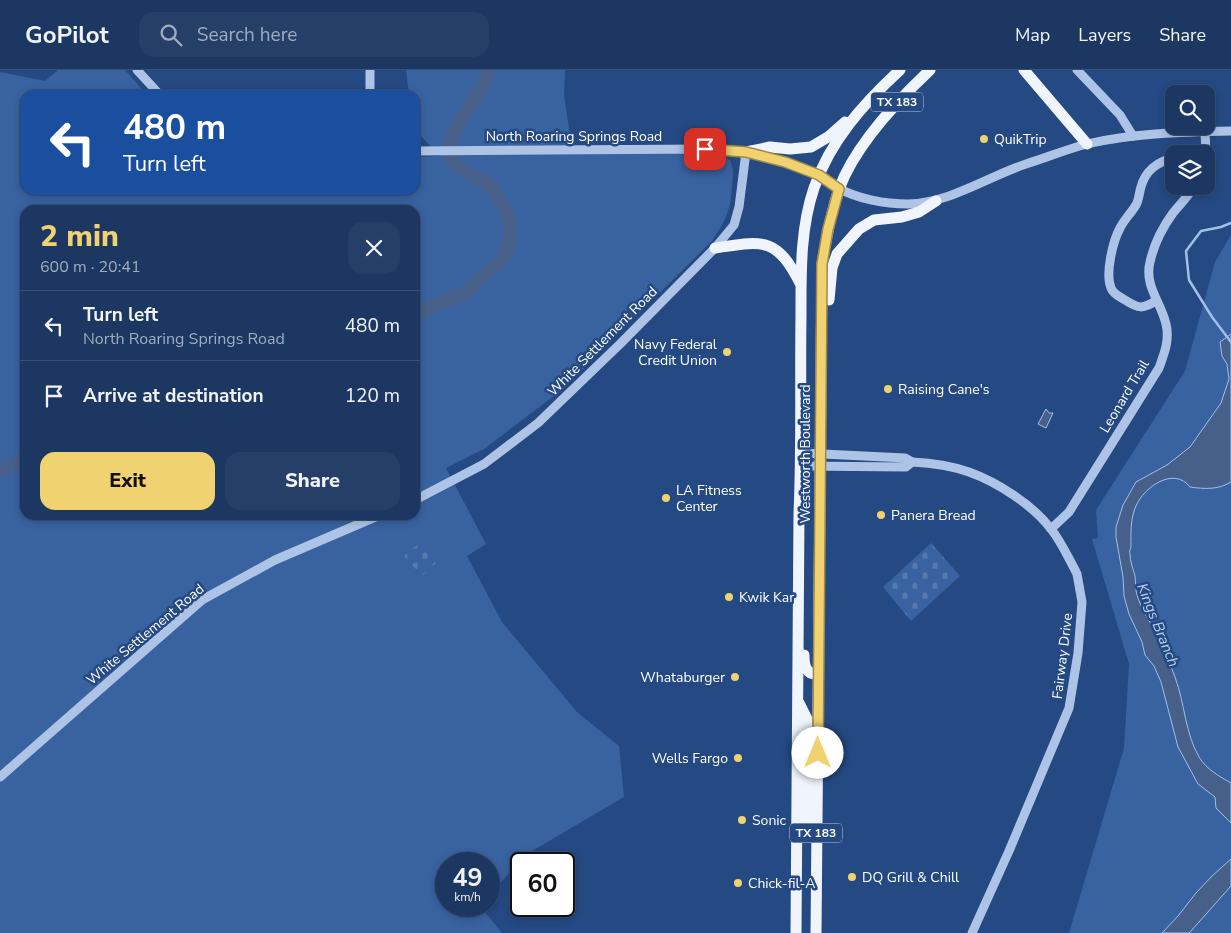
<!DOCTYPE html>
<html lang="en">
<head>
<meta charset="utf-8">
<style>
	:root { --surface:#1c3762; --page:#253f68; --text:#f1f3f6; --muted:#a0acbe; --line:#3a5177; --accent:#f1d271 }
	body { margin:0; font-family:"Nunito Sans",sans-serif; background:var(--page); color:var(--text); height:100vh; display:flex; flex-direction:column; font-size:19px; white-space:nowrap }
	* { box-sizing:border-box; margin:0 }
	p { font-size:16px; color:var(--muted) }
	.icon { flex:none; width:28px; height:28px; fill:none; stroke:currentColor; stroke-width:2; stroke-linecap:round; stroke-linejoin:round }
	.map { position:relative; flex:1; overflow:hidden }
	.sheet { position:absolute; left:20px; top:135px; width:400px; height:315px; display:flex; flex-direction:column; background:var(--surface); border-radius:15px; box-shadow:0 2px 8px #0003,0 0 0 1px var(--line) }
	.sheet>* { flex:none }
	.top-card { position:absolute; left:20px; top:20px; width:400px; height:105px; border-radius:15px; box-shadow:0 2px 8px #0003,0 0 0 1px var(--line); background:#1a4fa0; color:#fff; overflow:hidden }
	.buttons { position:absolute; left:1165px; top:15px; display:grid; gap:10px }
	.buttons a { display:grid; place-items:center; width:50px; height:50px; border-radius:10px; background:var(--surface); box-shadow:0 2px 8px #0003,0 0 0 1px var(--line); font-size:25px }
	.speed { position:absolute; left:435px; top:782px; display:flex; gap:10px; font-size:25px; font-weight:700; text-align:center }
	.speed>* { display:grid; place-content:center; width:65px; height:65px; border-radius:50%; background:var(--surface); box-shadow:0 2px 8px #0003,0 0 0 1px var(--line); line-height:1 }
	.speed small { font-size:12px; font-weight:400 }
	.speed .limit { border:2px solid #111; border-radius:8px; background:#fff; color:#111 }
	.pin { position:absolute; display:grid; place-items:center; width:42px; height:42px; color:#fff; margin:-21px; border-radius:10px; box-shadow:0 2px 8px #0006 }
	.me { position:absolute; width:55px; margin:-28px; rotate:0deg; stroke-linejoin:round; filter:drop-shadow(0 0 4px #0008) }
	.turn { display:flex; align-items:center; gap:18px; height:105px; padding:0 20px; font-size:22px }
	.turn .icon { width:65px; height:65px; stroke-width:2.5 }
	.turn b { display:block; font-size:35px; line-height:42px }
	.round { display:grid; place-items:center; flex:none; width:52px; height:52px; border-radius:15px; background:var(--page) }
	.overview { display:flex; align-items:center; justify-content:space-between; height:85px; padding:0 20px }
	h1 { font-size:30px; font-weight:800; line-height:38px; color:var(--accent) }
	.cta { display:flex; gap:10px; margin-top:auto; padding:10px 20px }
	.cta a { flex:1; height:58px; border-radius:15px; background:var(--accent); color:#111; font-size:20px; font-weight:800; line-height:58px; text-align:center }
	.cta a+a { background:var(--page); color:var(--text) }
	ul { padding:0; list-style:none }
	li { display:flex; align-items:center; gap:15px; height:70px; padding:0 20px; border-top:1px solid var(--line) }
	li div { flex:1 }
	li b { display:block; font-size:19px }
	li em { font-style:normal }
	header { display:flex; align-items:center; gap:30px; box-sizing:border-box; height:70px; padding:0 25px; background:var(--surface); border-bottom:1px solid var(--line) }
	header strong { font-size:24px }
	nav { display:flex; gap:28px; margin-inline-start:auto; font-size:18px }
	.search { width:350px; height:45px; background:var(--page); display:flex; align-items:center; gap:12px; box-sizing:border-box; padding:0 18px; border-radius:15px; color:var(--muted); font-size:19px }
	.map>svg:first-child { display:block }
	.grass { fill:#3962a0; fill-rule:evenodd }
	.cemetery { fill:url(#cemetery-stones) }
	.water { fill:#46608a; stroke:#a1bfe8 }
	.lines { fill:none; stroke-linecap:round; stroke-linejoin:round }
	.stream { stroke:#a1bfe8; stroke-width:2.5 }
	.river { stroke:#46608a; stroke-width:14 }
	.minor { stroke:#adc4e7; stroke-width:9 }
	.major { stroke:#eff4fd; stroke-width:11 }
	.route-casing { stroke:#9d8849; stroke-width:12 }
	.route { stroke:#f1d271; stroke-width:9 }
	.poi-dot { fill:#f1d271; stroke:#254982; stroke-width:2 }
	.labels { text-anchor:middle; stroke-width:5; stroke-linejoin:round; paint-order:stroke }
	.shield { fill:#254982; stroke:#bec8da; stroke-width:1 }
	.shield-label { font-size:12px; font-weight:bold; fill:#fff }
	.street-label { font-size:14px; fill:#fff; stroke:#254982 }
	.poi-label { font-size:14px; fill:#fff; stroke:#254982; text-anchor:start }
	.water-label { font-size:15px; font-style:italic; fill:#b8cfef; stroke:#254982 }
</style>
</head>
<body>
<header>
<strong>GoPilot</strong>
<div class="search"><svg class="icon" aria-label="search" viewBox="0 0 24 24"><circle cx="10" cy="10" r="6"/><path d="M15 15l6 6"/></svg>Search here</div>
<nav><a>Map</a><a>Layers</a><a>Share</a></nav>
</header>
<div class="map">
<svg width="1231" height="863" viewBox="0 0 1231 863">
	<defs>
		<pattern id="cemetery-stones" width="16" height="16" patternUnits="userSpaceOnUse" patternTransform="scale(1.25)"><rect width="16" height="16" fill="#3962a0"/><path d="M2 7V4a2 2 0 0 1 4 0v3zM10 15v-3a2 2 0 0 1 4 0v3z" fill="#577aae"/></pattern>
	</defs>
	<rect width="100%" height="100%" fill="#254982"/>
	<g class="grass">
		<path d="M58,0H125L147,25H25V120H415V87L440,86L415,60V25H409L406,0H565L564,26L573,83L714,82L730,90C734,98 733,106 732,115C731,140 726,150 712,171L563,319L484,379L446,398L486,474L467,486L502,552L577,642L619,676L624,727L527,784L489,825V794H446V836H480L502,863H0V2L45,11ZM25,140H415V445H25Z"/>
		<polygon points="1231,165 1231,863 1069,863 1124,678 1129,594 1092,469 1098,468 1096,440 1185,301 1215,192"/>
	</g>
	<g class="cemetery">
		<polygon points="423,470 439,490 422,506 404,486"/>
		<polygon points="931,473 960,506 911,551 883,517"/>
	</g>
	<g class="water">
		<path d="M1231,264V412C1218,420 1204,419 1190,417C1174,396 1144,417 1136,436C1130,450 1131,462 1131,477C1130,480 1129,481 1130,484C1130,491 1133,499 1135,506C1136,512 1135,519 1137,525C1141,538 1149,551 1156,562C1163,574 1170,594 1175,607C1185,634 1185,663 1199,687C1207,700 1219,706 1231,713V753L1216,738L1215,727L1198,714L1178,677L1161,612L1154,596L1145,585L1142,572L1129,544L1124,526L1123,507L1116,467V457L1123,435L1136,412L1167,395L1190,377L1221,333L1229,309L1227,294L1222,286L1220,272Z"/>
		<polygon points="1046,339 1049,343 1053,343 1046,358 1038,354"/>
		<polygon points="1231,789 1231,816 1191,861 1189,863 1162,863 1178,846 1196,823 1212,806"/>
	</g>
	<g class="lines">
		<polyline class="stream" points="1231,153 1221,157 1201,161 1186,181 1189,210 1212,247 1231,272"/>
		<g class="river">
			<polyline points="415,244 465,223 503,187 508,179 511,156 505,139 492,117 457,96 451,88 450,71 460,51 482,17 489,0"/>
			<polyline points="0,400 25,390"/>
		</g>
		<g class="minor">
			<polyline points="137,0 160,25"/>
			<polyline points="370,0 370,25"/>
			<polyline points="1077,0 1120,45 1133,66"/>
			<polyline points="1205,62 1206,84"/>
			<path d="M415,81L705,79C744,82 785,87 819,105C826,109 832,114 838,118C858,129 885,134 908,134C950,133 987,107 1026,94C1046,88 1067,79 1087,74C1134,63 1183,62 1231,61"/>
			<path d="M1156,231C1142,239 1139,239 1125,230C1120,227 1113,224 1111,218C1105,203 1113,171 1120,158C1124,150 1131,143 1136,135C1139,130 1139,123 1141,117C1145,101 1158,91 1174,88"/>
			<path d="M912,392C931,393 952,396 969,402C997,412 1033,435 1051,459C1060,470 1067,485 1074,498L1077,504L1082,532L1078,583L1069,638L1009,781L972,863"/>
			<polyline points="801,396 906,397 912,392 905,388 802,383"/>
			<polyline points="415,430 484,394 538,353 620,274 715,178 734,155 739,137 746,82"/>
			<path d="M1051,459L1069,442L1159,298C1164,284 1170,270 1166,254C1161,232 1144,216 1150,192C1154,174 1162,158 1173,143C1180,134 1188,127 1194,116"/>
			<polyline points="0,707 202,530 275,490 380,445"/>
		</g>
		<g class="major">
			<polyline points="1024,0 1087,74"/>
			<polyline points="746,82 770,77 790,79 811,77 828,67 845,52"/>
			<path d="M715,178C762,171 776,166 800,213"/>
			<polyline points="829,230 832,198 837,184 859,159 874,150 902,147 919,142 936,131"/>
			<path d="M804,585C804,596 806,605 818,604"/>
			<polyline points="799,633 807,649 807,756 810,760 816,762"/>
			<path d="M796,863L799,443C802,377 800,312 801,246C801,204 800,159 814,118C830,71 863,34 900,0"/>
			<path d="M816,863L822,194C826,169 831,143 839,119C855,76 897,31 930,0"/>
		</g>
	</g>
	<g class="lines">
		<g class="route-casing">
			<polyline id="route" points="705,79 746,82 785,92 819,105 839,119 828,159 822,194 818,683"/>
		</g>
		<use href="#route" class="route"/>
	</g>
	<g class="poi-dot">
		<circle cx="984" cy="69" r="5"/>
		<circle cx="727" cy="282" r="5"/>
		<circle cx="888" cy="319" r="5"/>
		<circle cx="666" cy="428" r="5"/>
		<circle cx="881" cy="445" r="5"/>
		<circle cx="729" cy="527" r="5"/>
		<circle cx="735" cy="607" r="5"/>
		<circle cx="738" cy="688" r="5"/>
		<circle cx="742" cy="750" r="5"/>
		<circle cx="852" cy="807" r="5"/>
		<circle cx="738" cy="813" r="5"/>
	</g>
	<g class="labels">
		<g class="shield">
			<rect x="871" y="22.5" width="52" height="19" rx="4"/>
			<rect x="790" y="753.5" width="52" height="19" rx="4"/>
		</g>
		<g class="shield-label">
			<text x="897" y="36">TX 183</text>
			<text x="816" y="767">TX 183</text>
		</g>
		<g class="street-label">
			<text x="574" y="71">North Roaring Springs Road</text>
			<text transform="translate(602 271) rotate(-45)" y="5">White Settlement Road</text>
			<text transform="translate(1124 326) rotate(-59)" y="5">Leonard Trail</text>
			<text transform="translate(805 384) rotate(-90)" y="5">Westworth Boulevard</text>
			<text transform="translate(145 564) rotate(-40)" y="5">White Settlement Road</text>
			<text transform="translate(1062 586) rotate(-83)" y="5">Fairway Drive</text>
		</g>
		<g class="poi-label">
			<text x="994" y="74">QuikTrip</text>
			<text x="717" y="279" text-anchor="end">Navy Federal<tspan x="717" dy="16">Credit Union</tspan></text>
			<text x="898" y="324">Raising Cane's</text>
			<text x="676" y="425">LA Fitness<tspan x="676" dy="16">Center</tspan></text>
			<text x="891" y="450">Panera Bread</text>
			<text x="739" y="532">Kwik Kar</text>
			<text x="725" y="612" text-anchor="end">Whataburger</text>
			<text x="728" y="693" text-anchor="end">Wells Fargo</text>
			<text x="752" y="755">Sonic</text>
			<text x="862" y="812">DQ Grill &amp; Chill</text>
			<text x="748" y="818">Chick-fil-A</text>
		</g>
		<g class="water-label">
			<text transform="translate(1158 555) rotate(68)" y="5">Kings Branch</text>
		</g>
	</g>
</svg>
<div class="buttons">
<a><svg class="icon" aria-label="search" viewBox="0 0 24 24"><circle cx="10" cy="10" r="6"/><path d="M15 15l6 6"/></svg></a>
<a><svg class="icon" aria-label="layers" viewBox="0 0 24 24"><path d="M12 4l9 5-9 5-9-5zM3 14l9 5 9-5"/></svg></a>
</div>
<div class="speed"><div>49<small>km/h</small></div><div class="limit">60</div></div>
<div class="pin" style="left:705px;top:79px;background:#d93025"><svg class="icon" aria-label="arrive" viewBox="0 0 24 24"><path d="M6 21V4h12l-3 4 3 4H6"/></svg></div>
<svg class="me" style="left:818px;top:683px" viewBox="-20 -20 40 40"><circle r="19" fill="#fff"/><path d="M0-13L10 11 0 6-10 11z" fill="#f1d271"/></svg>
<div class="top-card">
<div class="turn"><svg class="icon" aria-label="left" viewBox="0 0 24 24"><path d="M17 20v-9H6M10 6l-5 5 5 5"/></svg><div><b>480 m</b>Turn left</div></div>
</div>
<section class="sheet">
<div class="overview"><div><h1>2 min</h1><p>600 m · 20:41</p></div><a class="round"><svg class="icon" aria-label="close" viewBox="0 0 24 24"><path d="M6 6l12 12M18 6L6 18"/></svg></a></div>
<ul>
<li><svg class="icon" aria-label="left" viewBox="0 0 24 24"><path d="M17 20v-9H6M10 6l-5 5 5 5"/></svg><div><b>Turn left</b><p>North Roaring Springs Road</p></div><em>480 m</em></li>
<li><svg class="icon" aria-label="arrive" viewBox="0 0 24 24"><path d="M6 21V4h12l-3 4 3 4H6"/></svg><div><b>Arrive at destination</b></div><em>120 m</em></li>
</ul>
<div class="cta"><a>Exit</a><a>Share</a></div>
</section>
</div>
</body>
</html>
